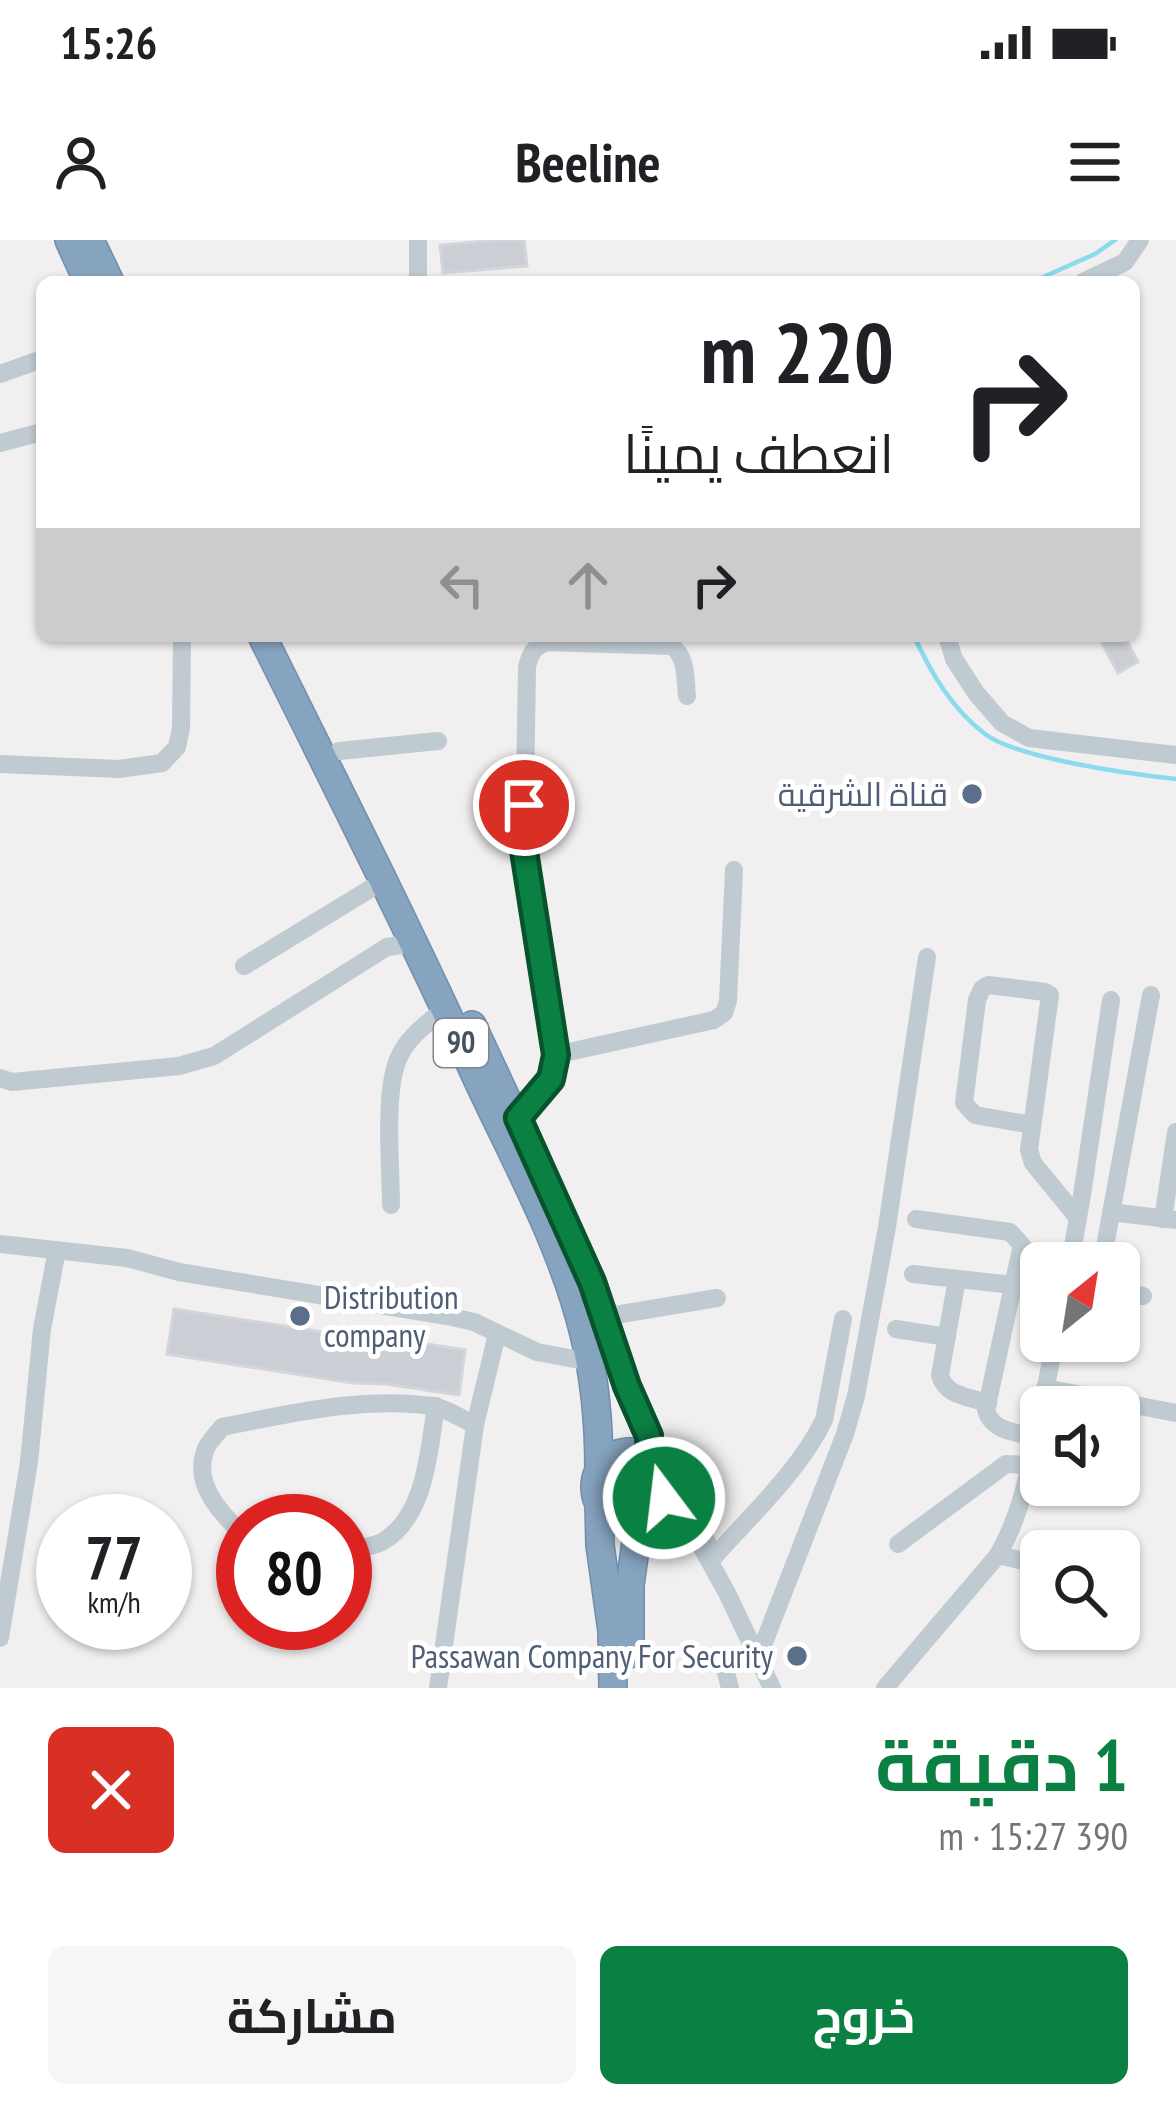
<!DOCTYPE html>
<html lang="ar">
<head>
<meta charset="utf-8">
<style>
	:root { --surface:#fff; --page:#f6f6f6; --text:#202124; --muted:#757577; --accent:#0b8043 }
	body { margin:0; font-family:"PT Sans Narrow",Cairo,sans-serif; background:var(--page); color:var(--text); direction:rtl; height:100vh; display:flex; flex-direction:column; font-size:45px; white-space:nowrap }
	* { box-sizing:border-box; margin:0 }
	p { font-size:39px; color:var(--muted) }
	.icon { flex:none; width:66px; height:66px; fill:none; stroke:currentColor; stroke-width:2; stroke-linecap:round; stroke-linejoin:round }
	.map { position:relative; height:1448px; overflow:hidden; direction:ltr }
	.panel { display:flex; flex-direction:column; background:var(--surface); flex:1 }
	.panel>* { flex:none }
	.banner { position:absolute; left:36px; top:36px; width:1104px; height:366px; border-radius:18px; box-shadow:0 3px 9px #0004; direction:rtl; background:#fff; color:var(--text); overflow:hidden }
	.needle { width:78px; rotate:30deg }
	.buttons { position:absolute; left:1020px; top:1002px; display:grid; gap:24px }
	.buttons a { display:grid; place-items:center; width:120px; height:120px; border-radius:18px; background:var(--surface); box-shadow:0 3px 9px #0004; font-size:60px }
	.speed { position:absolute; left:36px; top:1254px; display:flex; gap:24px; font-size:60px; font-weight:700; text-align:center }
	.speed>* { display:grid; place-content:center; width:156px; height:156px; border-radius:50%; background:var(--surface); box-shadow:0 3px 9px #0004; line-height:1 }
	.speed small { font-size:30px; font-weight:400 }
	.speed .limit { border:18px solid #d22; background:#fff; color:#111 }
	.pin { position:absolute; display:grid; place-items:center; width:102px; height:102px; color:#fff; margin:-51px; border:6px solid #fff; border-radius:50%; box-shadow:0 3px 12px #0007 }
	.me { position:absolute; width:132px; margin:-66px; rotate:345deg; stroke-linejoin:round; filter:drop-shadow(0 0 9px #0008) }
	.turn { display:flex; align-items:center; gap:42px; height:252px; padding:0 48px; font-size:54px }
	.turn .icon { width:156px; height:156px; stroke-width:2.5 }
	.turn b { display:block; font-size:84px; line-height:102px }
	.lanes { display:flex; align-items:center; height:114px; padding:0 48px; background:#0003; justify-content:center; gap:60px; direction:ltr }
	.lanes .off { opacity:.35 }
	.round { display:grid; place-items:center; flex:none; width:126px; height:126px; border-radius:18px; background:var(--page) }
	.overview { display:flex; align-items:center; justify-content:space-between; height:204px; padding:0 48px }
	h1 { font-size:72px; font-weight:700; line-height:90px; color:var(--accent) }
	.primary-button { display:flex; gap:24px; margin-top:auto; padding:24px 48px }
	.primary-button a { flex:1; height:138px; border-radius:18px; background:var(--accent); color:#fff; font-size:48px; font-weight:700; line-height:138px; text-align:center }
	.primary-button a+a { background:var(--page); color:var(--text) }
	.status { display:flex; justify-content:space-between; align-items:center; height:84px; padding:0 60px; background:var(--surface); direction:ltr }
	.status svg { height:33px; fill:currentColor }
	header { display:flex; justify-content:space-between; align-items:center; height:156px; padding:0 48px; background:var(--surface); font-size:54px; font-weight:700 }
	.map>svg:first-child { display:block }
	.lines { fill:none; stroke-linecap:round; stroke-linejoin:round }
	.stream { stroke:#89dbed; stroke-width:4.5 }
	.building { fill:#cbced4; stroke:#d3d5da; stroke-width:3 }
	.highway-casing { stroke:#718eaa; stroke-width:30 }
	.minor { stroke:#bfcad1; stroke-width:18 }
	.highway { stroke:#86a3bf; stroke-width:27 }
	.route-casing { stroke:#07532c; stroke-width:30 }
	.route { stroke:#0b8043; stroke-width:21 }
	.service-dot { fill:#5c6f8a; stroke:#fff; stroke-width:4.5 }
	.labels { text-anchor:middle; stroke-width:10; stroke-linejoin:round; paint-order:stroke }
	.shield { fill:#fff; stroke:#7e878e; stroke-width:3 }
	.shield-label { font-size:30px; font-weight:bold; fill:#46535d }
	.service-label { font-size:33px; fill:#4e5e75; stroke:#fff; text-anchor:end }
</style>
</head>
<body>
<div class="status"><b>15:26</b><svg viewBox="0 0 49 12"><path d="M0 12V9h3v3zM5 12V6h3v6zM10 12V3h3v9zM15 12V0h3v12zM26 1h20v11H26zM47 4h2v5h-2z"/></svg></div>
<header><svg class="icon" aria-label="menu" viewBox="0 0 24 24"><path d="M4 6h16M4 12h16M4 18h16"/></svg>Beeline<svg class="icon" aria-label="person" viewBox="0 0 24 24"><circle cx="12" cy="8" r="4"/><path d="M4 21q1-7 8-7t8 7"/></svg></header>
<div class="map">
<svg width="1176" height="1448" viewBox="0 0 1176 1448">
	<rect width="100%" height="100%" fill="#f1efef"/>
	<g class="lines">
		<g class="stream">
			<polyline points="1032,42 1095,14 1115,0"/>
			<path d="M914,396C931,433 952,469 985,494C1019,519 1131,534 1176,539"/>
		</g>
	</g>
	<g class="building">
		<polygon points="500,0 524,0 527,26 443,33 440,5"/>
		<polygon points="1098,396 1124,396 1138,422 1118,433"/>
		<polygon points="174,1069 362,1098 395,1099 465,1110 459,1155 386,1144 353,1143 167,1114"/>
	</g>
	<g class="lines">
		<g class="highway-casing">
			<g id="highway">
				<polyline points="69,0 88,42"/>
				<polyline points="90,0 110,42"/>
				<path d="M262,396C334,541 407,685 474,832C513,917 562,1003 584,1094C595,1138 599,1184 599,1230"/>
				<polyline points="472,785 592,1042 627,1146 649,1196 649,1218"/>
				<circle cx="630" cy="1247" r="35"/>
				<polyline points="599,1264 600,1305 612,1391 613,1448"/>
				<polyline points="630,1414 630,1345 639,1281"/>
			</g>
		</g>
		<g class="minor">
			<polyline points="418,0 418,42"/>
			<polyline points="1083,42 1125,22 1140,0"/>
			<polyline points="0,134 42,119"/>
			<polyline points="0,203 42,192"/>
			<polyline points="947,396 954,419 976,453 1002,483 1029,498 1176,515"/>
			<polyline points="339,511 438,501"/>
			<polyline points="0,524 119,529 162,523 177,507 181,488 182,396"/>
			<polyline points="244,726 383,641"/>
			<polyline points="555,815 714,780 724,773 728,761 734,630"/>
			<polyline points="0,838 12,842 179,826 214,816 387,707 414,703"/>
			<path d="M518,878L551,839L555,815L524,611L527,427C530,414 533,408 546,402L671,406C687,415 685,439 687,456"/>
			<polyline points="1032,885 975,875 964,863 977,760 982,749 988,745 1045,752 1050,755 1029,910 1033,923 1078,978"/>
			<path d="M391,965C391,927 383,847 400,815C410,795 428,783 445,768"/>
			<polyline points="1111,972 1176,980"/>
			<path d="M916,979L1010,992L1022,1005L986,1170C992,1192 1016,1192 1036,1197"/>
			<polyline points="1163,979 1176,892"/>
			<polyline points="0,1004 127,1018 179,1032 447,1076 474,1082 537,1112 590,1122"/>
			<polyline points="1070,1023 1082,955 1111,760"/>
			<polyline points="1102,1023 1151,755"/>
			<polyline points="913,1034 1013,1045"/>
			<path d="M957,1039L940,1135C945,1156 969,1157 988,1163"/>
			<polyline points="1119,1052 1143,1056"/>
			<polyline points="603,1077 717,1058"/>
			<polyline points="896,1089 947,1097"/>
			<polyline points="1045,1148 1176,1173"/>
			<polyline points="1044,1156 1055,1101"/>
			<polyline points="664,1236 682,1252 708,1304"/>
			<polyline points="649,1276 675,1282 695,1295 727,1353 772,1448"/>
			<path d="M243,1295C221,1273 193,1245 205,1211C207,1203 217,1194 222,1187C289,1174 363,1156 432,1166C446,1168 462,1179 475,1185"/>
			<polyline points="898,1304 1006,1224 1030,1225"/>
			<path d="M345,1311C356,1308 372,1307 382,1302C426,1277 429,1210 436,1166"/>
			<polyline points="998,1315 1041,1325"/>
			<path d="M714,1317C752,1274 799,1231 824,1180L843,1079"/>
			<polyline points="0,1398 29,1222 42,1089 57,1010"/>
			<polyline points="758,1418 845,1194 856,1156 887,987 927,717"/>
			<polyline points="725,1429 730,1448"/>
			<polyline points="438,1448 475,1185 497,1094"/>
			<path d="M885,1448L998,1315C1024,1270 1031,1220 1041,1170"/>
		</g>
		<use href="#highway" class="highway"/>
	</g>
	<g class="lines">
		<g class="route-casing">
			<polyline id="route" points="524,565 524,611 556,815 551,839 518,878 592,1042 627,1146 649,1196 650,1218 664,1236 664,1258"/>
		</g>
		<use href="#route" class="route"/>
	</g>
	<g class="service-dot">
		<circle cx="972" cy="554" r="12"/>
		<circle cx="300" cy="1076" r="12"/>
		<circle cx="797" cy="1416" r="12"/>
	</g>
	<g class="labels">
		<rect class="shield" x="434" y="779" width="54" height="48" rx="9"/>
		<g class="shield-label">
			<text x="461" y="813">90</text>
		</g>
		<g class="service-label">
			<text x="948" y="566">قناة الشرقية</text>
			<text x="324" y="1069" text-anchor="start">Distribution<tspan x="324" dy="38">company</tspan></text>
			<text x="773" y="1428">Passawan Company For Security</text>
		</g>
	</g>
</svg>
<div class="buttons">
<a><svg class="needle" viewBox="-14 -14 28 28"><path d="M0-13l5 13h-10z" fill="#e53935"/><path d="M0 13l5-13h-10z" fill="#757577"/></svg></a>
<a><svg class="icon" aria-label="sound" viewBox="0 0 24 24"><path d="M4 9h4l5-4v14l-5-4H4zM17 9q2 3 0 6"/></svg></a>
<a><svg class="icon" aria-label="search" viewBox="0 0 24 24"><circle cx="10" cy="10" r="6"/><path d="M15 15l6 6"/></svg></a>
</div>
<div class="speed"><div>77<small>km/h</small></div><div class="limit">80</div></div>
<div class="pin" style="left:524px;top:565px;background:#d93025"><svg class="icon" aria-label="arrive" viewBox="0 0 24 24"><path d="M6 21V4h12l-3 4 3 4H6"/></svg></div>
<svg class="me" style="left:664px;top:1258px" viewBox="-20 -20 40 40"><circle r="17" fill="#0b8043" stroke="#fff" stroke-width="3"/><path d="M0-11L8 9 0 5-8 9z" fill="#fff"/></svg>
<div class="banner">
<div class="turn"><svg class="icon" aria-label="right" viewBox="0 0 24 24"><path d="M7 20v-9h11M14 6l5 5-5 5"/></svg><div><b>220 m</b>انعطف يمينًا</div></div>
<div class="lanes"><svg class="icon off" aria-label="left" viewBox="0 0 24 24"><path d="M17 20v-9H6M10 6l-5 5 5 5"/></svg><svg class="icon off" aria-label="ahead" viewBox="0 0 24 24"><path d="M12 20V5M6 11l6-6 6 6"/></svg><svg class="icon" aria-label="right" viewBox="0 0 24 24"><path d="M7 20v-9h11M14 6l5 5-5 5"/></svg></div>
</div>
</div>
<section class="panel">
<div class="overview"><div><h1>1 دقيقة</h1><p>390 m · 15:27</p></div><a class="round" style="background:#d93025;color:#fff"><svg class="icon" aria-label="close" viewBox="0 0 24 24"><path d="M6 6l12 12M18 6L6 18"/></svg></a></div>
<div class="primary-button"><a>خروج</a><a>مشاركة</a></div>
</section>
</body>
</html>
